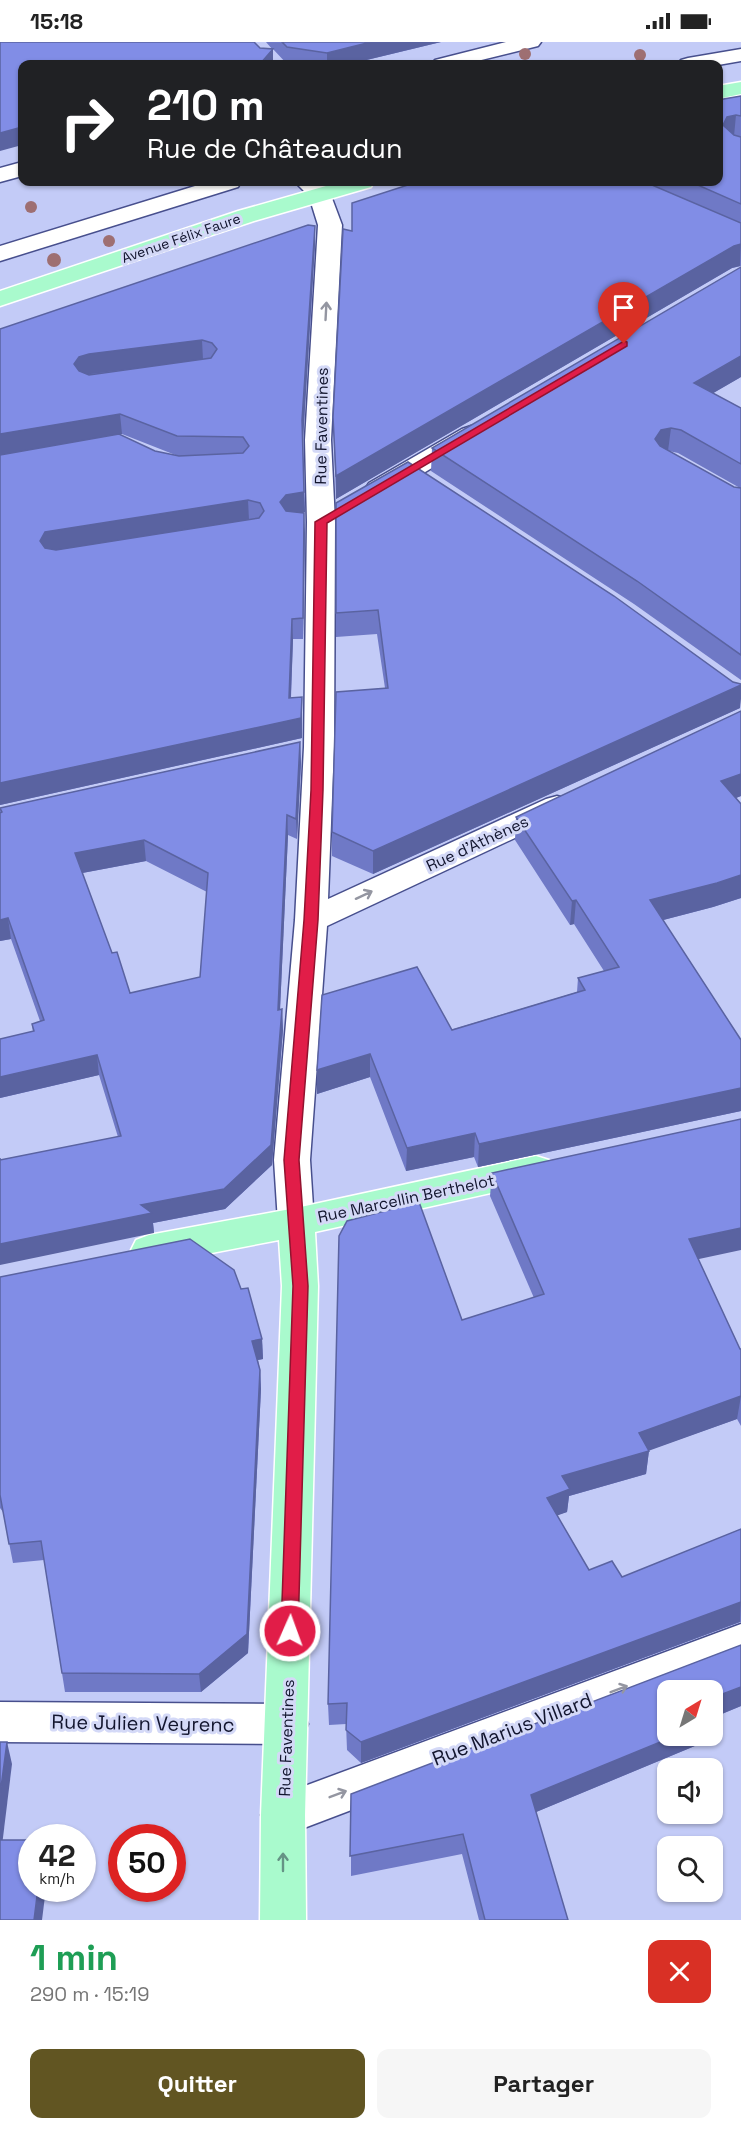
<!DOCTYPE html>
<html lang="fr">
<head>
<meta charset="utf-8">
<style>
	:root { --surface:#fff; --page:#f6f6f6; --text:#222; --muted:#767676; --accent:#615522 }
	body { margin:0; font-family:"Space Grotesk",sans-serif; background:var(--page); color:var(--text); height:100vh; display:flex; flex-direction:column; font-size:22px; white-space:nowrap }
	* { box-sizing:border-box; margin:0 }
	p { font-size:20px; color:var(--muted) }
	.icon { flex:none; width:33px; height:33px; fill:none; stroke:currentColor; stroke-width:2; stroke-linecap:round; stroke-linejoin:round }
	.map { position:relative; height:1878px; overflow:hidden }
	.details { display:flex; flex-direction:column; background:var(--surface); flex:1 }
	.details>* { flex:none }
	.hud { position:absolute; left:18px; top:18px; width:705px; height:126px; border-radius:12px; box-shadow:0 2px 4px #0004; background:#202124; color:#fff; overflow:hidden }
	.needle { width:39px; rotate:38deg }
	.tools { position:absolute; left:657px; top:1638px; display:grid; gap:12px }
	.tools a { display:grid; place-items:center; width:66px; height:66px; border-radius:12px; background:var(--surface); box-shadow:0 2px 4px #0004; font-size:30px }
	.speed { position:absolute; left:18px; top:1782px; display:flex; gap:12px; font-size:30px; font-weight:700; text-align:center }
	.speed>* { display:grid; place-content:center; width:78px; height:78px; border-radius:50%; background:var(--surface); box-shadow:0 2px 4px #0004; line-height:1 }
	.speed small { font-size:15px; font-weight:400 }
	.speed .limit { border:9px solid #d22; background:#fff; color:#111 }
	.pin { position:absolute; display:grid; place-items:center; width:51px; height:51px; color:#fff; margin:-62px -26px; border-radius:50% 50% 50% 0; rotate:-45deg; box-shadow:0 0 6px #0007 }
	.pin .icon { rotate:45deg }
	.me { position:absolute; width:66px; margin:-33px; rotate:2deg; stroke-linejoin:round; filter:drop-shadow(0 0 4px #0008) }
	.turn { display:flex; align-items:center; gap:21px; height:126px; padding:0 30px; font-size:27px }
	.turn .icon { width:78px; height:78px; stroke-width:2.5 }
	.turn b { display:block; font-size:42px; line-height:51px }
	.round { display:grid; place-items:center; flex:none; width:63px; height:63px; border-radius:12px; background:var(--page) }
	.overview { display:flex; align-items:center; justify-content:space-between; height:102px; padding:0 30px }
	h1 { font-size:36px; font-weight:700; line-height:45px; color:#1e9e55 }
	.button { display:flex; gap:12px; margin-top:auto; padding:12px 30px }
	.button a { flex:1; height:69px; border-radius:12px; background:var(--accent); color:#fff; font-size:24px; font-weight:700; line-height:69px; text-align:center }
	.button a+a { background:var(--page); color:var(--text) }
	.status { display:flex; justify-content:space-between; align-items:center; height:42px; padding:0 30px; background:var(--surface); direction:ltr }
	.status svg { height:16px; fill:currentColor }
	.map>svg:first-child { display:block }
	.lines { fill:none; stroke-linecap:round; stroke-linejoin:round }
	.minor-casing { stroke:#474f8d; stroke-width:3 }
	.major-casing { stroke:#fff; stroke-width:3 }
	.minor { fill:#fff; fill-rule:evenodd }
	.major { fill:#a9facd; fill-rule:evenodd }
	.tree { fill:#9e6f72 }
	.wall { fill:#6f79c6; fill-rule:evenodd }
	.shaded-wall { fill:#5a63a1 }
	.building { fill:#818de6; stroke:#5a63a1; stroke-width:1.5; fill-rule:evenodd }
	.oneway { stroke:#9496a1 }
	.oneway2 { stroke:#659385 }
	.route { fill:#e11d48; stroke:#92132f; stroke-width:1.5 }
	.labels { text-anchor:middle; stroke-width:6; stroke-linejoin:round; paint-order:stroke }
	.far-street-label { font-size:14px; fill:#12152e; stroke:#d4d9f7 }
	.street-label { font-size:16px; fill:#12152e; stroke:#d4d9f7 }
	.near-street-label { font-size:20px; fill:#12152e; stroke:#d4d9f7 }
</style>
</head>
<body>
<div class="status"><b>15:18</b><svg viewBox="0 0 49 12"><path d="M0 12V9h3v3zM5 12V6h3v6zM10 12V3h3v9zM15 12V0h3v12zM26 1h20v11H26zM47 4h2v5h-2z"/></svg></div>
<div class="map">
<svg width="741" height="1878" viewBox="0 0 741 1878">
	<rect width="100%" height="100%" fill="#c3cbf7"/>
	<g class="lines">
		<g class="minor-casing">
			<g id="minor">
				<polygon points="506,0 541,0 538,4 465,22 431,22 435,18"/>
				<polygon points="741,7 741,19 718,23 677,22 681,18 688,16"/>
				<polygon points="22,120 22,134 0,140 0,126"/>
				<polygon points="208,140 241,140 238,145 0,219 0,204"/>
				<polygon points="295,140 319,140 330,151 342,183 331,398 335,480 334,705 328,857 546,757 557,754 568,757 572,764 568,771 327,884 310,1118 314,1180 309,1190 296,1194 283,1190 278,1180 274,1118 295,878 304,705 307,480 305,398 318,183 309,154"/>
				<polygon points="471,384 480,387 484,392 480,397 387,453 378,455 369,453 365,447 369,441 462,387"/>
				<polygon points="741,1582 741,1620 283,1794 267,1788 261,1773 267,1758"/>
				<polygon points="0,1660 287,1662 302,1668 308,1682 302,1696 287,1702 0,1700"/>
			</g>
		</g>
		<g class="major-casing">
			<g id="major">
				<polygon points="741,40 741,52 718,57 718,44"/>
				<polygon points="340,140 374,140 371,145 254,179 0,264 0,249 238,169"/>
				<polygon points="536,1114 549,1118 554,1128 549,1138 315,1190 318,1244 305,1773 306,1878 260,1878 261,1773 282,1244 279,1198 149,1223 136,1218 131,1208 136,1198 149,1193 296,1166"/>
			</g>
		</g>
		<use href="#minor" class="minor"/>
		<use href="#major" class="major"/>
	</g>
	<g class="tree">
		<circle cx="525" cy="12" r="6"/>
		<circle cx="640" cy="13" r="6"/>
		<circle cx="31" cy="165" r="6"/>
		<circle cx="109" cy="199" r="6"/>
		<circle cx="54" cy="218" r="7"/>
	</g>
	<g class="wall">
		<polygon points="266,0 441,0 350,22 287,22 273,7 273,22 260,22 260,6 272,7"/>
		<polygon points="741,54 741,224 732,226 336,457 333,375 352,189 417,140 718,140 718,58"/>
		<polygon points="315,203 303,397 305,470 301,471 305,491 303,597 293,597 291,656 302,676 302,696 0,763 0,413 155,409 179,414 187,414 178,414 122,392 0,413 0,287"/>
		<path d="M741,335L713,351L741,366V638L634,562L431,429L432,406ZM669,409L678,411L740,446L734,445Z"/>
		<polygon points="336,461 733,640 740,666 373,832 332,814 332,790 385,646 377,592 336,595"/>
		<polygon points="741,669 741,754 736,756 741,762 741,856 713,865 663,878 741,998 741,1069 478,1125 474,1115 406,1129 370,1035 317,1052 317,1028 577,950 578,936 604,929 574,882 570,883 515,798 516,775"/>
		<path d="M300,700L301,721L297,797L288,793L280,968L282,967L283,988L272,1123L225,1167L153,1181L154,1191L0,1118L118,1095L99,1033L0,1056V997L33,990L32,982L40,979L11,897L0,899V766ZM146,819L207,850L200,935L130,951L112,911L82,831Z"/>
		<polygon points="492,1131 698,1217 740,1307 741,1307 741,1384 737,1377 649,1408 646,1432 569,1454 567,1470 557,1473 589,1528 622,1535 741,1487 741,1580 740,1580 361,1721 347,1708 346,1682 329,1683 328,1662 462,1278 534,1256 490,1154"/>
		<polygon points="0,1235 262,1297 263,1317 258,1318 260,1328 261,1347 248,1611 201,1650 65,1650 44,1518 13,1521 3,1470 0,1466"/>
		<polygon points="741,1603 741,1664 717,1674 719,1675 714,1696 536,1770 568,1878 479,1878 462,1812 351,1834 351,1752"/>
	</g>
	<g class="shaded-wall">
		<polygon points="371,0 441,0 350,22 327,22 327,11"/>
		<polygon points="273,7 273,22 260,22"/>
		<polygon points="736,73 734,94 723,83 727,75"/>
		<polygon points="22,85 22,103 0,109 0,91"/>
		<polygon points="315,184 315,203 303,398 302,378"/>
		<polygon points="741,202 740,224 732,226 336,457 336,434 734,204"/>
		<polygon points="202,298 203,318 91,332 81,335 74,322 79,315 89,312"/>
		<polygon points="741,314 741,335 691,364 694,341"/>
		<polygon points="120,372 122,392 0,413 0,392"/>
		<polygon points="671,386 668,409 659,411 655,397 661,388"/>
		<polygon points="304,450 305,470 287,473 280,460 286,453"/>
		<polygon points="248,458 249,478 48,510 40,499 45,490"/>
		<polygon points="304,471 305,491 303,597 303,576"/>
		<polygon points="292,577 293,597 290,676 289,656"/>
		<polygon points="741,643 741,657 740,666 373,832 373,809"/>
		<polygon points="302,655 302,696 0,763 0,741"/>
		<polygon points="300,700 301,721 297,797 296,777"/>
		<polygon points="741,732 741,754 718,763 721,739"/>
		<polygon points="287,773 288,793 279,989 278,968"/>
		<polygon points="144,798 146,819 77,832 75,811"/>
		<polygon points="741,833 741,856 713,865 648,882 650,858"/>
		<polygon points="576,858 574,882 570,883 572,859"/>
		<polygon points="8,876 11,897 0,899 0,878"/>
		<polygon points="282,967 283,988 272,1123 225,1167 153,1181 154,1191 0,1223 0,1202 141,1163"/>
		<polygon points="370,1012 370,1035 317,1052 317,1028"/>
		<polygon points="97,1013 99,1033 0,1056 0,1035"/>
		<polygon points="741,1046 741,1069 478,1125 479,1102"/>
		<polygon points="475,1091 474,1115 406,1129 407,1106"/>
		<polygon points="741,1186 741,1208 685,1220 689,1197"/>
		<polygon points="262,1297 263,1317 253,1319 252,1299"/>
		<polygon points="260,1328 261,1347 248,1611 201,1650 199,1632"/>
		<polygon points="741,1354 737,1377 637,1413 649,1409 646,1432 569,1454 567,1470 545,1478 547,1456 562,1434 639,1391"/>
		<polygon points="741,1560 740,1580 361,1721 361,1700"/>
		<polygon points="741,1645 741,1664 712,1676 712,1656"/>
		<polygon points="719,1675 714,1696 529,1773 531,1753 675,1694 712,1694 712,1678"/>
		<polygon points="7,1700 12,1722 0,1820 0,1753"/>
		<polygon points="38,1846 46,1846 42,1878 34,1878"/>
	</g>
	<g class="building">
		<polygon points="0,0 254,0 260,6 273,7 260,22 22,22 22,85 0,91"/>
		<polygon points="282,0 371,0 327,11 287,5"/>
		<polygon points="741,54 741,74 736,73 727,75 723,83 734,93 741,95 741,162 691,140 718,140 718,58"/>
		<polygon points="417,140 645,140 741,181 741,202 734,204 336,434 333,375 343,187 352,189 352,161"/>
		<path d="M308,183L315,184L302,378L304,450L286,453L280,460L286,469L304,471L303,576L292,577L289,656L302,655L301,676L0,741V413L119,392L155,409L179,414L243,411L249,404L243,395L177,394L120,372L0,392V287ZM202,298L212,301L217,307L211,316L89,333L79,329L74,322L79,315L89,312ZM248,458L260,461L264,469L259,476L56,508L45,506L40,499L45,490Z"/>
		<polygon points="741,225 741,314 694,341 741,366 741,422 681,388 671,386 661,388 655,397 660,404 734,445 741,446 741,613 637,539 432,406"/>
		<polygon points="408,420 614,554 733,640 741,642 741,643 373,809 332,790 336,650 388,646 378,568 336,571 336,461"/>
		<polygon points="741,669 741,732 721,739 741,762 741,833 717,841 650,858 741,998 741,1046 479,1102 475,1091 407,1106 370,1012 317,1028 322,953 417,925 452,988 585,948 578,936 619,925 576,858 572,859 516,775"/>
		<path d="M300,700L296,777L287,773L278,968L282,967L271,1103L224,1147L141,1163L152,1171L0,1202V1116V1118L121,1094L97,1013L0,1035V997L34,989L32,982L44,978L8,876L0,878V771L2,770L0,766ZM144,798L208,831L200,935L130,951L117,910L112,911L75,811Z"/>
		<polygon points="741,1077 741,1186 689,1197 740,1307 741,1307 741,1354 639,1391 649,1409 562,1434 570,1447 547,1456 589,1528 612,1519 622,1535 741,1487 741,1560 361,1700 346,1688 347,1661 328,1662 339,1194 347,1179 419,1160 462,1278 544,1252 492,1131"/>
		<polygon points="190,1197 234,1228 241,1247 248,1246 262,1297 252,1299 260,1328 247,1592 199,1632 62,1631 41,1499 9,1502 0,1453 0,1235"/>
		<polygon points="741,1603 741,1645 712,1656 712,1648 668,1648 668,1694 675,1694 531,1753 568,1878 485,1878 463,1792 350,1814 351,1752"/>
		<polygon points="712,1665 719,1675 712,1678"/>
		<polygon points="0,1700 7,1700 0,1753"/>
		<polygon points="0,1798 32,1798 32,1846 38,1846 34,1878 0,1878"/>
	</g>
	<defs><path id="oneway-shaft" d="M-6 0H5M1.5-3L5.5 0L1.5 3" fill="none" stroke-width="1.6" stroke-linecap="round" stroke-linejoin="round" transform="scale(1.5)"/></defs>
	<g class="oneway">
		<use href="#oneway-shaft" transform="translate(326 269) rotate(-87)"/>
		<use href="#oneway-shaft" transform="translate(364 853) rotate(-25)"/>
		<use href="#oneway-shaft" transform="translate(619 1647) rotate(-21)"/>
		<use href="#oneway-shaft" transform="translate(338 1752) rotate(-21)"/>
	</g>
	<use class="oneway2" href="#oneway-shaft" transform="translate(283 1820) rotate(-90)"/>
	<polygon class="route" points="624,299 627,300 627,304 327,481 323,748 318,878 299,1118 308,1244 298,1589 296,1595 290,1597 283,1595 281,1589 293,1244 284,1118 304,878 311,748 315,480"/>
	<g class="labels">
		<g class="far-street-label">
			<text transform="translate(181 196) rotate(-19)" y="5">Avenue Félix Faure</text>
		</g>
		<g class="street-label">
			<text transform="translate(321 384) rotate(-89)" y="6">Rue Faventines</text>
			<text transform="translate(477 801) rotate(-25)" y="6">Rue d'Athènes</text>
			<text transform="translate(406 1156) rotate(-12)" y="6">Rue Marcellin Berthelot</text>
			<text transform="translate(286 1696) rotate(-88)" y="6">Rue Faventines</text>
		</g>
		<g class="near-street-label">
			<text transform="translate(143 1681) rotate(1)" y="7">Rue Julien Veyrenc</text>
			<text transform="translate(512 1687) rotate(-21)" y="7">Rue Marius Villard</text>
		</g>
	</g>
</svg>
<div class="tools">
<a><svg class="needle" viewBox="-14 -14 28 28"><path d="M0-13l5 13h-10z" fill="#e53935"/><path d="M0 13l5-13h-10z" fill="#767676"/></svg></a>
<a><svg class="icon" aria-label="sound" viewBox="0 0 24 24"><path d="M4 9h4l5-4v14l-5-4H4zM17 9q2 3 0 6"/></svg></a>
<a><svg class="icon" aria-label="search" viewBox="0 0 24 24"><circle cx="10" cy="10" r="6"/><path d="M15 15l6 6"/></svg></a>
</div>
<div class="speed"><div>42<small>km/h</small></div><div class="limit">50</div></div>
<div class="pin" style="left:624px;top:302px;background:#d93025"><svg class="icon" aria-label="arrive" viewBox="0 0 24 24"><path d="M6 21V4h12l-3 4 3 4H6"/></svg></div>
<svg class="me" style="left:290px;top:1589px" viewBox="-20 -20 40 40"><circle r="17" fill="#e11d48" stroke="#fff" stroke-width="3"/><path d="M0-11L8 9 0 5-8 9z" fill="#fff"/></svg>
<div class="hud">
<div class="turn"><svg class="icon" aria-label="right" viewBox="0 0 24 24"><path d="M7 20v-9h11M14 6l5 5-5 5"/></svg><div><b>210 m</b>Rue de Châteaudun</div></div>
</div>
</div>
<section class="details">
<div class="overview"><div><h1>1 min</h1><p>290 m · 15:19</p></div><a class="round" style="background:#d93025;color:#fff"><svg class="icon" aria-label="close" viewBox="0 0 24 24"><path d="M6 6l12 12M18 6L6 18"/></svg></a></div>
<div class="button"><a>Quitter</a><a>Partager</a></div>
</section>
</body>
</html>
